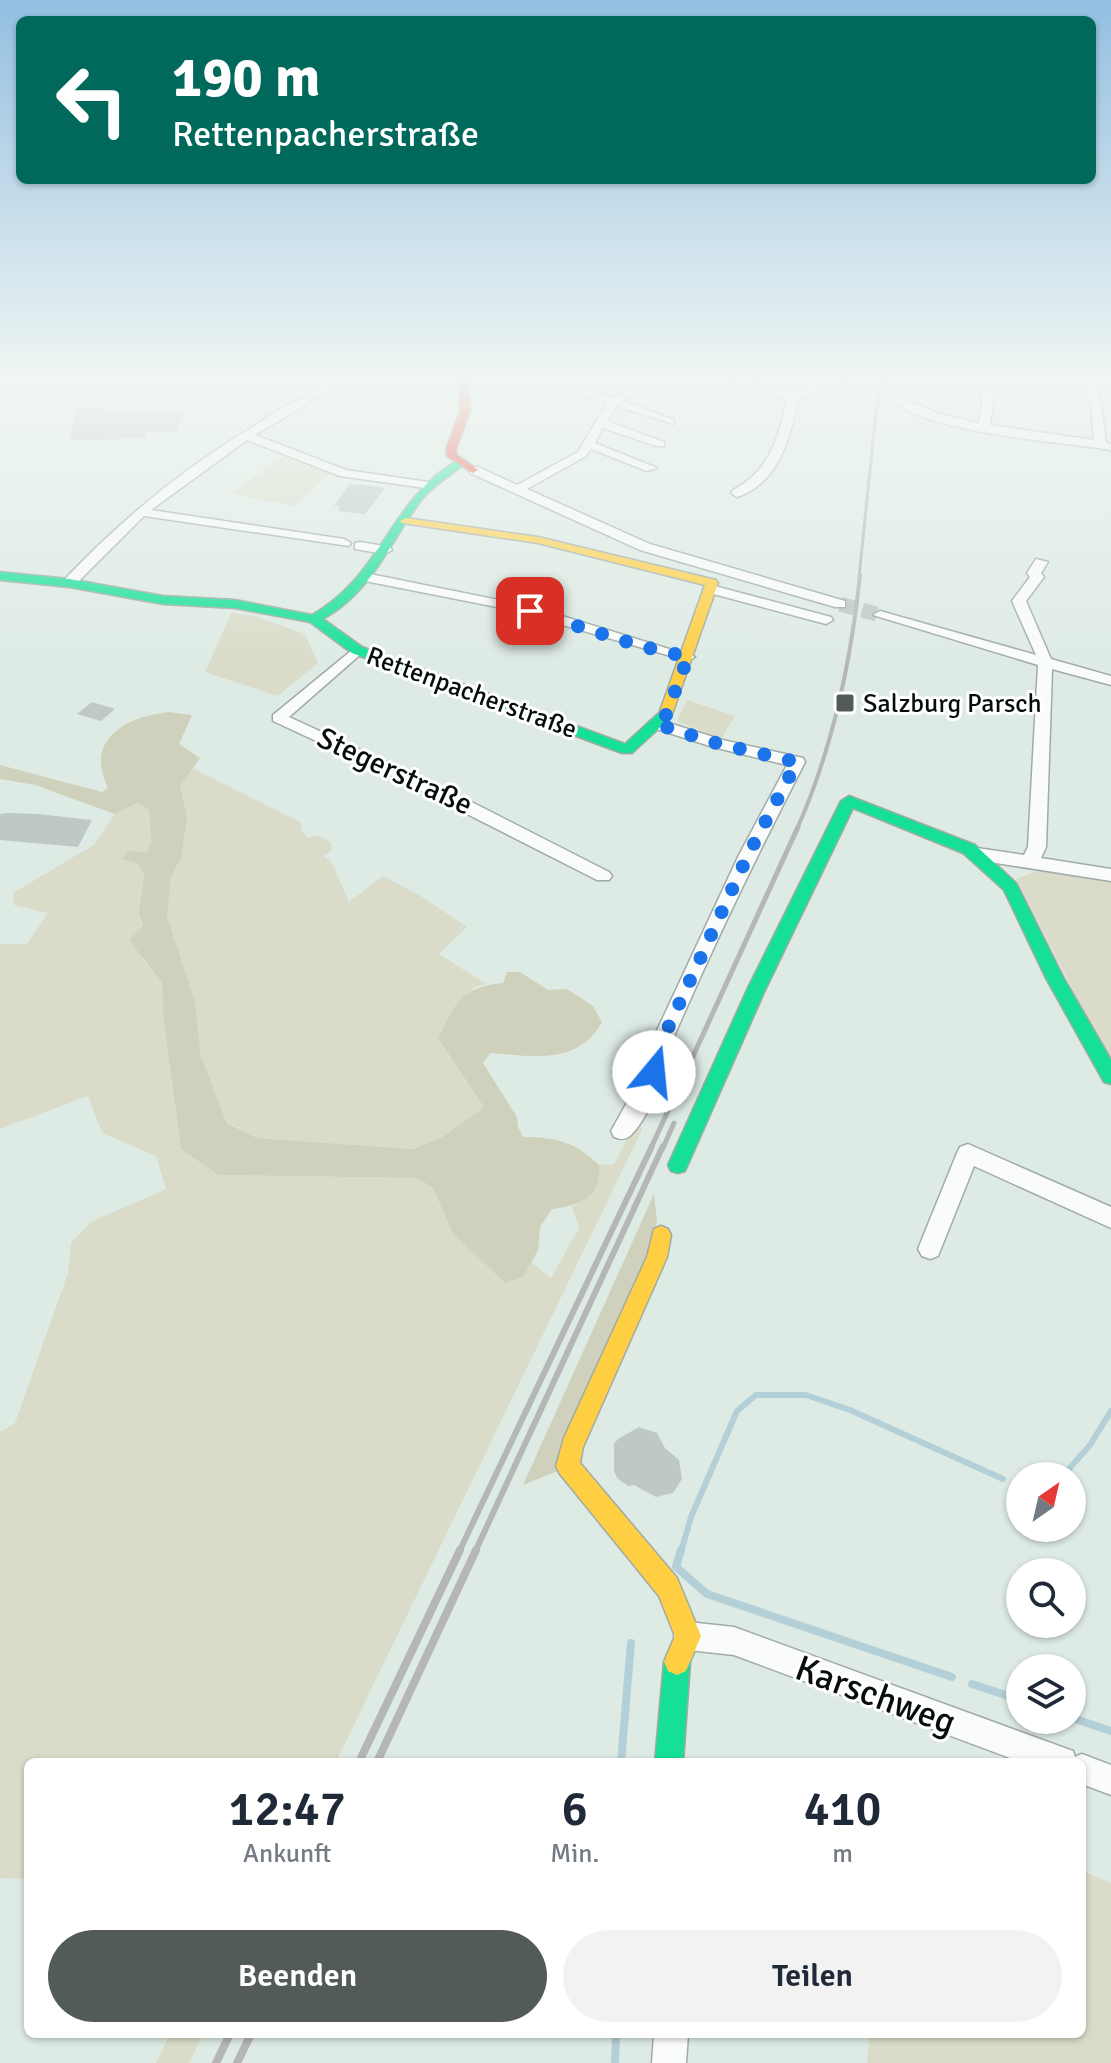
<!DOCTYPE html>
<html lang="de">
<head>
<meta charset="utf-8">
<style>
	:root { --surface:#fff; --page:#f2f2f3; --text:#1f2937; --muted:#747a83; --accent:#525b56 }
	body { margin:0; font-family:Signika,sans-serif; background:var(--page); color:var(--text); height:100vh; display:flex; flex-direction:column; font-size:30px; white-space:nowrap }
	* { box-sizing:border-box; margin:0 }
	p { font-size:26px; color:var(--muted) }
	.icon { flex:none; width:44px; height:44px; fill:none; stroke:currentColor; stroke-width:2; stroke-linecap:round; stroke-linejoin:round }
	.map { position:relative; flex:1; overflow:hidden }
	.side { position:absolute; left:24px; top:1758px; width:1062px; height:280px; display:flex; flex-direction:column; background:var(--surface); border-radius:12px; box-shadow:0 2px 6px #0004 }
	.side>* { flex:none }
	.guide { position:absolute; left:16px; top:16px; width:1080px; height:168px; border-radius:12px; box-shadow:0 2px 6px #0004; background:#00695c; color:#fff; overflow:hidden }
	.needle { width:52px; rotate:34deg }
	.buttons { position:absolute; left:1006px; top:1462px; display:grid; gap:16px }
	.buttons a { display:grid; place-items:center; width:80px; height:80px; border-radius:50%; background:var(--surface); box-shadow:0 2px 6px #0004; font-size:40px }
	.pin { position:absolute; display:grid; place-items:center; width:68px; height:68px; color:#fff; margin:-34px; border-radius:16px; box-shadow:0 4px 12px #0006 }
	.me { position:absolute; width:88px; margin:-44px; rotate:17deg; stroke-linejoin:round; filter:drop-shadow(0 0 6px #0008) }
	.turn { display:flex; align-items:center; gap:28px; height:168px; padding:0 24px; font-size:36px }
	.turn .icon { width:104px; height:104px; stroke-width:2.5 }
	.turn b { display:block; font-size:56px; line-height:68px }
	.eta { display:flex; justify-content:space-evenly; align-items:center; height:136px; text-align:center }
	.eta b { font-size:48px; font-weight:600; line-height:56px }
	.cta { display:flex; gap:16px; margin-top:auto; padding:16px 24px }
	.cta a { flex:1; height:92px; border-radius:48px; background:var(--accent); color:#fff; font-size:32px; font-weight:600; line-height:92px; text-align:center }
	.cta a+a { background:var(--page); color:var(--text) }
	.map>svg:first-child { display:block }
	.green { fill:#dadcc9 }
	.forest { fill:#cfd1bc }
	.lines { fill:none; stroke-linecap:round; stroke-linejoin:round }
	.stream-far2 { stroke:#b3cfd7; stroke-width:3 }
	.stream-far1 { stroke:#b3cfd7; stroke-width:6 }
	.stream { stroke:#b3cfd7; stroke-width:8 }
	.building { fill:#bec9c6 }
	.street-tunnel { stroke:#becac3; stroke-width:15; stroke-dasharray:15 8; stroke-linecap:butt }
	.street-casing { stroke:#a1aba6; stroke-width:3 }
	.fast-casing { stroke:#a1aba6; stroke-width:3 }
	.slow-casing { stroke:#a1aba6; stroke-width:3 }
	.jam-casing { stroke:#a1aba6; stroke-width:3 }
	.street { fill:#fafcfb; fill-rule:evenodd }
	.fast { fill:#16e098; fill-rule:evenodd }
	.slow { fill:#ffcf43; fill-rule:evenodd }
	.jam { fill:#f24e42; fill-rule:evenodd }
	.rail-far4 { stroke:#b4b7b5; stroke-width:3 }
	.rail-far3 { stroke:#b4b7b5; stroke-width:4 }
	.rail-far2 { stroke:#b4b7b5; stroke-width:5 }
	.rail-far1 { stroke:#b4b7b5; stroke-width:6 }
	.rail { stroke:#b4b7b5; stroke-width:8 }
	.route { stroke:#1a73e8; stroke-width:14; stroke-dasharray:0 25.2 }
	.poi-dot { fill:#525b56; stroke:#fff; stroke-width:3 }
	.labels { text-anchor:middle; stroke-width:6; stroke-linejoin:round; paint-order:stroke }
	.far-street-label { font-size:26px; fill:#070e0a; stroke:#fff }
	.far-poi-label { font-size:26px; fill:#070e0a; stroke:#fff; text-anchor:start }
	.street-label { font-size:30px; fill:#070e0a; stroke:#fff }
	.near-street-label { font-size:36px; fill:#070e0a; stroke:#fff }
</style>
</head>
<body>
<div class="map">
<svg width="1111" height="2063" viewBox="0 0 1111 2063">
	<rect width="100%" height="100%" fill="#deebe4"/>
	<g class="green">
		<polygon points="281,457 330,473 294,506 231,494"/>
		<polygon points="231,613 254,616 305,634 318,663 278,696 205,672"/>
		<polygon points="687,700 735,716 721,739 677,721"/>
		<polygon points="192,768 300,822 302,832 308,838 317,835 331,842 332,850 324,856 332,863 349,902 383,876 419,895 467,927 439,954 486,984 474,987 438,1038 484,1107 444,1136 415,1149 257,1138 227,1122 201,1056 195,1001 167,916 171,877 181,858 183,838 180,786"/>
		<path d="M137,803L149,810L151,842L147,852H128L122,858L137,863L144,873C138,903 143,929 143,959L162,981L163,1016L181,1149L218,1175L417,1178L433,1188L452,1232L524,1276L531,1262L551,1278L579,1228L572,1207C591,1197 600,1187 599,1165L614,1164L632,1129L639,1123L642,1130L336,1762H28V1879L0,1878V1432L15,1423L68,1273L71,1243L91,1222L166,1189L156,1156L102,1133L88,1096L0,1129V944H27L48,913L14,905L13,893L95,844L115,814Z"/>
		<polygon points="1036,871 1111,881 1111,1064 1016,879"/>
		<polygon points="1082,1871 1111,1883 1111,2063 867,2063 870,2034 1082,2034"/>
		<polygon points="170,2034 203,2034 189,2063 156,2063"/>
	</g>
	<g class="forest">
		<path d="M168,712L192,715L179,744L200,758L180,786L187,817L181,858L171,877L167,916L195,1001L201,1056L227,1123L257,1138L414,1149L444,1136L484,1107L438,1038C456,1003 461,987 503,983L507,972H520L548,990L567,989L593,1006L602,1022C577,1066 533,1056 490,1053L483,1063L517,1117L518,1127L523,1137C555,1137 576,1142 599,1165C601,1198 581,1205 552,1209L540,1227L538,1250L524,1276L505,1283L452,1232L433,1188L417,1178L218,1175L181,1149L163,1016L162,982L129,940L143,926L139,912L144,873L137,863L122,859L128,851L147,852L151,842L149,810L137,803L115,814L35,785L0,779V765L102,792L108,788C84,739 126,717 168,712Z"/>
		<polygon points="654,1194 657,1221 652,1249 558,1471 523,1485"/>
	</g>
	<g class="lines">
		<polyline class="stream-far2" points="1096,447 1111,451"/>
		<g class="stream-far1">
			<polyline points="1068,1470 1090,1445 1111,1411"/>
			<polyline points="681,1552 691,1517 737,1411 756,1395 806,1395 850,1410 1003,1479"/>
		</g>
		<g class="stream">
			<polyline points="681,1550 676,1567 707,1594 952,1677"/>
			<polyline points="972,1684 1020,1700"/>
			<polyline points="1072,1718 1111,1731"/>
			<polyline points="621,1762 631,1643"/>
			<polyline points="615,2063 616,2034"/>
		</g>
	</g>
	<g class="building">
		<polygon points="103,407 101,413 183,411 178,431 147,432 146,438 69,441 76,408"/>
		<polygon points="349,484 368,485 385,488 365,514 337,511 340,506 334,506"/>
		<polygon points="92,702 115,709 101,721 77,714"/>
		<polygon points="8,813 38,814 92,820 78,847 0,840 0,814"/>
		<polygon points="639,1427 657,1433 665,1448 679,1460 682,1479 673,1493 656,1497 634,1485 628,1486 617,1478 614,1471 614,1444 618,1439"/>
	</g>
	<g class="lines">
		<polyline class="street-tunnel" points="840,604 880,615"/>
		<g class="street-casing">
			<g id="street">
				<polygon points="315,378 325,378 330,385 327,393 316,398 311,395 320,385"/>
				<polygon points="584,378 597,378 586,384 588,389 613,398 643,383 651,383 651,387 623,401 674,420 674,424 616,406 607,421 664,442 664,446 656,446 603,428 595,443 657,468 647,471 591,449 586,456 527,489 650,544 845,601 845,607 835,607 640,550 470,473 470,467 478,467 517,485 578,452 607,403 580,393 575,383"/>
				<path d="M725,378H739L792,394L814,381L811,378H826L851,387L846,390L824,384L798,400C790,438 779,483 737,497L731,493L733,490C769,472 779,438 787,400Z"/>
				<path d="M977,378H987L993,401L990,425L1094,440L1091,403L1083,378H1093L1101,403L1106,443L1111,444V450C1057,441 930,434 892,400L901,398L940,414L979,423L983,401Z"/>
				<path d="M305,398L309,399V403L255,435L346,470L428,482L432,483V489L340,476L247,440L151,510L344,539L351,543L349,546L144,516L74,586H64V580C120,521 181,470 251,428C268,417 286,404 305,398Z"/>
				<polygon points="360,542 390,547 392,550 385,554 355,549 355,543"/>
				<polygon points="1036,559 1048,562 1041,573 1044,577 1026,601 1051,659 1111,676 1111,685 1052,669 1046,847 1041,858 1111,869 1111,881 977,860 968,854 977,848 1024,855 1028,847 1038,665 873,615 880,611 1036,655 1012,601 1030,577 1027,573"/>
				<polygon points="365,573 533,607 695,657 688,661 507,609 360,580 360,574"/>
				<polygon points="711,585 831,617 833,620 826,624 706,592 704,589"/>
				<polygon points="357,646 364,650 362,653 289,717 448,790 609,872 612,876 609,880 597,880 396,778 273,721 273,715"/>
				<path d="M656,719L723,740L803,758L805,762C759,851 715,942 675,1034C661,1067 657,1108 631,1135C626,1140 621,1140 614,1137L611,1131L644,1072L653,1039L739,855L787,765L713,747L650,727V721Z"/>
				<polygon points="968,1144 1111,1207 1111,1228 974,1166 938,1256 930,1259 922,1256 918,1249 957,1153 960,1147"/>
				<polygon points="688,1622 734,1627 1062,1747 1073,1751 1075,1757 1082,1754 1111,1765 1111,1795 1082,1784 1082,1762 1021,1762 734,1655 688,1650 678,1646 674,1636 678,1626"/>
				<polygon points="654,2034 688,2034 686,2063 652,2063"/>
			</g>
		</g>
		<g class="fast-casing">
			<g id="fast">
				<path d="M456,461L465,463C451,476 435,483 422,499C388,544 374,590 323,619L362,647L625,744L661,711H671V717L632,753H622L352,653L310,622L235,608L163,604L69,587L0,580V572L69,579L163,596L235,600L312,615C381,576 390,501 456,461Z"/>
				<polygon points="849,796 975,845 1016,883 1063,977 1111,1060 1111,1084 1104,1082 1046,978 1004,890 963,853 853,808 765,990 685,1171 678,1173 671,1171 668,1165 747,990 841,801"/>
				<polygon points="677,1649 686,1653 690,1662 683,1762 655,1762 664,1662 668,1653"/>
			</g>
		</g>
		<g class="slow-casing">
			<g id="slow">
				<polygon points="406,518 538,537 716,580 718,583 671,717 661,717 659,714 705,585 538,543 402,523 400,521"/>
				<polygon points="661,1226 668,1229 671,1235 667,1257 583,1447 580,1463 677,1578 701,1636 686,1671 677,1675 668,1671 664,1662 675,1636 659,1596 560,1474 556,1466 564,1438 647,1257 654,1229"/>
			</g>
		</g>
		<g class="jam-casing">
			<polygon id="jam" points="459,378 469,378 470,411 456,449 457,455 478,470 473,473 447,456 446,449 460,411"/>
		</g>
		<use href="#street" class="street"/>
		<use href="#fast" class="fast"/>
		<use href="#slow" class="slow"/>
		<use href="#jam" class="jam"/>
		<polyline class="rail-far4" points="859,577 876,412 883,378"/>
		<path class="rail-far3" d="M797,829C833,748 851,662 860,575"/>
		<g class="rail-far2">
			<polyline points="651,1148 798,827"/>
			<polyline points="663,1148 674,1123"/>
		</g>
		<g class="rail-far1">
			<polyline points="459,1552 652,1146"/>
			<polyline points="475,1552 663,1146"/>
		</g>
		<g class="rail">
			<polyline points="359,1762 460,1550"/>
			<polyline points="377,1762 476,1550"/>
			<polyline points="216,2063 230,2034"/>
			<polyline points="237,2063 251,2034"/>
		</g>
	</g>
	<linearGradient id="sky" x2="0" y2="1"><stop stop-color="#93bfe1"/><stop offset="0.57" stop-color="#f0f6f3"/><stop offset="1" stop-color="#f0f6f3" stop-opacity="0"/></linearGradient>
	<rect width="1111" height="666" fill="url(#sky)"/>
	<g class="lines">
		<polyline class="route" points="530,611 640,646 688,657 666,715 656,724 719,744 797,762 748,855 663,1039 654,1072"/>
	</g>
	<rect class="poi-dot" x="835" y="693" width="20" height="20" rx="4"/>
	<g class="labels">
		<g class="far-street-label">
			<text transform="translate(472 692) rotate(20)" y="9">Rettenpacherstraße</text>
		</g>
		<g class="far-poi-label">
			<text x="863" y="712">Salzburg Parsch</text>
		</g>
		<g class="street-label">
			<text transform="translate(395 771) rotate(25)" y="10">Stegerstraße</text>
		</g>
		<g class="near-street-label">
			<text transform="translate(876 1694) rotate(20)" y="13">Karschweg</text>
		</g>
	</g>
</svg>
<div class="buttons">
<a><svg class="needle" viewBox="-14 -14 28 28"><path d="M0-13l5 13h-10z" fill="#e53935"/><path d="M0 13l5-13h-10z" fill="#747a83"/></svg></a>
<a><svg class="icon" aria-label="search" viewBox="0 0 24 24"><circle cx="10" cy="10" r="6"/><path d="M15 15l6 6"/></svg></a>
<a><svg class="icon" aria-label="layers" viewBox="0 0 24 24"><path d="M12 4l9 5-9 5-9-5zM3 14l9 5 9-5"/></svg></a>
</div>
<div class="pin" style="left:530px;top:611px;background:#d93025"><svg class="icon" aria-label="arrive" viewBox="0 0 24 24"><path d="M6 21V4h12l-3 4 3 4H6"/></svg></div>
<svg class="me" style="left:654px;top:1072px" viewBox="-20 -20 40 40"><circle r="19" fill="#fff"/><path d="M0-13L10 11 0 6-10 11z" fill="#1a73e8"/></svg>
<div class="guide">
<div class="turn"><svg class="icon" aria-label="left" viewBox="0 0 24 24"><path d="M17 20v-9H6M10 6l-5 5 5 5"/></svg><div><b>190 m</b>Rettenpacherstraße</div></div>
</div>
<section class="side">
<div class="eta">
<div><b>12:47</b><p>Ankunft</p></div>
<div><b>6</b><p>Min.</p></div>
<div><b>410</b><p>m</p></div>
</div>
<div class="cta"><a>Beenden</a><a>Teilen</a></div>
</section>
</div>
</body>
</html>
